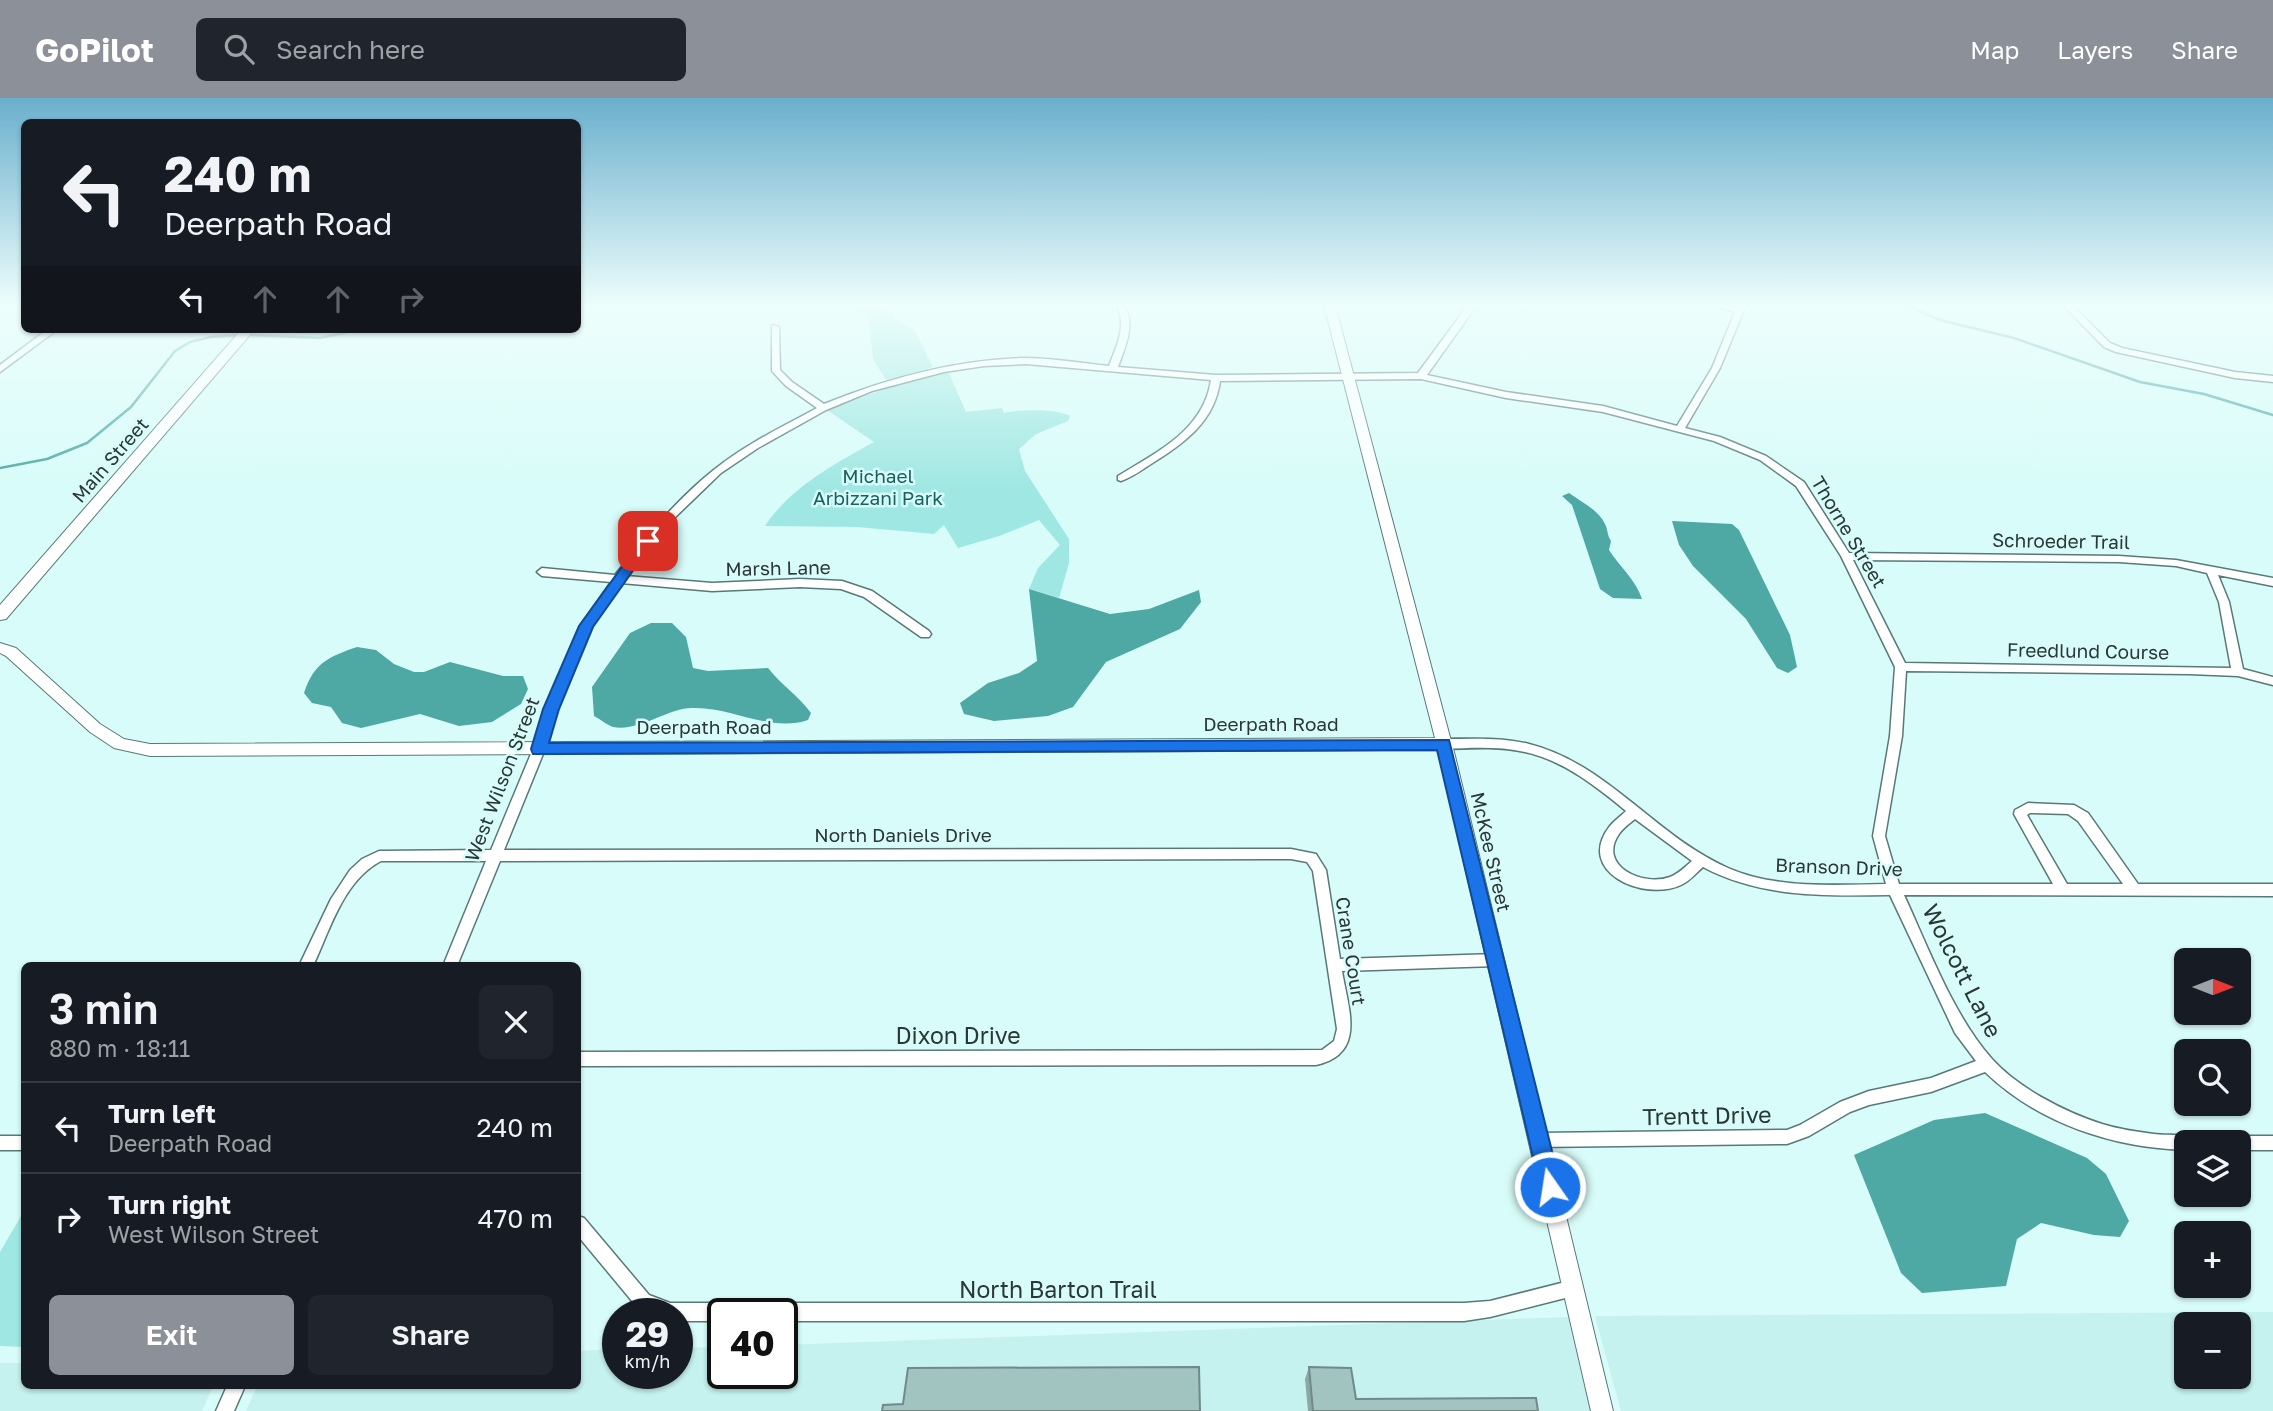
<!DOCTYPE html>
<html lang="en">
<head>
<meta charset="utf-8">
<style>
	:root { --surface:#171b24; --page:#20242c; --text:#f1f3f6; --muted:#9ea1a6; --line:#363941; --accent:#8c9099 }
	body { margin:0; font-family:"Golos Text",sans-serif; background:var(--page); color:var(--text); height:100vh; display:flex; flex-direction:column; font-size:26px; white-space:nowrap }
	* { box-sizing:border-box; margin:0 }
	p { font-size:23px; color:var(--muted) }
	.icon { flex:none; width:38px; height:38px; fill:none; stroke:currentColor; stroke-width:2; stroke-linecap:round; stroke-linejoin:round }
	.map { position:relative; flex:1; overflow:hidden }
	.panel { position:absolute; left:21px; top:864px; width:560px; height:427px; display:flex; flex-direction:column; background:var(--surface); border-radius:10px; box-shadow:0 2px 5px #0004 }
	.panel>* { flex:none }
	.banner { position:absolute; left:21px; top:21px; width:560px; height:214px; border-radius:10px; box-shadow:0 2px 5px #0004; background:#171b24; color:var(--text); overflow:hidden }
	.needle { width:46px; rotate:90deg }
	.fabs { position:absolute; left:2174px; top:850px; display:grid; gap:14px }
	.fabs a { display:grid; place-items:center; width:77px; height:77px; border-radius:10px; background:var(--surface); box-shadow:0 2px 5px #0004; font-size:35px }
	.speed { position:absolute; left:602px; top:1200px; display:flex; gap:14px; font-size:35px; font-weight:700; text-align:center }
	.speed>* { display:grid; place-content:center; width:91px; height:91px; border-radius:50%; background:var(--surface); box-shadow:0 2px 5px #0004; line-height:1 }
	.speed small { font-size:18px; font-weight:400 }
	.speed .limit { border:4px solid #111; border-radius:10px; background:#fff; color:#111 }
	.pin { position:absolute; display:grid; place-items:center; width:60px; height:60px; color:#fff; margin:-30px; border-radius:14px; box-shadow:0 4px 10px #0006 }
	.me { position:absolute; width:77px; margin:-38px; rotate:347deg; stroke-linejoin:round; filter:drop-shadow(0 0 5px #0008) }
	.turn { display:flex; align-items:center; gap:24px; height:147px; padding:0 28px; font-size:32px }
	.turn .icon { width:91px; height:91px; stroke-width:2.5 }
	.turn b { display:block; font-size:49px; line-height:60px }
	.lanes { display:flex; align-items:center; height:66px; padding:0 28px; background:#0003; justify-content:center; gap:35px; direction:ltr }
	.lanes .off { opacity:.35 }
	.round { display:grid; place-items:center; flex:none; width:74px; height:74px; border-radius:10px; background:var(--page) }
	.overview { display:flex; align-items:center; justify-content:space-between; height:119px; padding:0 28px }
	h1 { font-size:42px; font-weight:600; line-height:52px }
	.button { display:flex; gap:14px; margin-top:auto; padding:14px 28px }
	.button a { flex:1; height:80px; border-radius:10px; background:var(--accent); color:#fff; font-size:28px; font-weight:600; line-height:80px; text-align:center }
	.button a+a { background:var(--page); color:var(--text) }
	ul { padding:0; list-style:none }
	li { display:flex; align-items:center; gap:21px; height:91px; padding:0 28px; border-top:2px solid var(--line) }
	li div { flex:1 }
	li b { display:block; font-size:26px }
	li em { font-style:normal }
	header { display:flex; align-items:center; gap:42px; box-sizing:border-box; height:98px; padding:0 35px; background:var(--accent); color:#fff }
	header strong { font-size:33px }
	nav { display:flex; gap:38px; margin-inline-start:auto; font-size:24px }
	.search { width:490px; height:63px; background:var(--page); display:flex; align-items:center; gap:18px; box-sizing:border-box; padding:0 24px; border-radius:10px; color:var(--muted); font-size:26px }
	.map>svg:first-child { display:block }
	.built { fill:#c5f1ee; fill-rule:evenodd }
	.green { fill:#9fe7e2 }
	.water { fill:#4ea8a4 }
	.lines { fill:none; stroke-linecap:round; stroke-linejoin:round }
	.stream { stroke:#4ea8a4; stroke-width:2.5 }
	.minor-casing { stroke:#587976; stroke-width:3 }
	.tertiary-casing { stroke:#587976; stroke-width:2 }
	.secondary-casing { stroke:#587976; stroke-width:2 }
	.minor { fill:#fff; fill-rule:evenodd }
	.tertiary { fill:#fff; fill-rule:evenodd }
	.secondary { fill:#fff; fill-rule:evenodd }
	.wall { fill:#8aa9a6 }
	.building { fill:#a1c4c1; stroke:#718987; stroke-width:2 }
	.route { fill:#1a73e8; stroke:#114b97; stroke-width:2 }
	.labels { text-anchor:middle; stroke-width:5; stroke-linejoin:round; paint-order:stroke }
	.street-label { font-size:19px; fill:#293736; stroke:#d8fcf9 }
	.park-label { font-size:19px; fill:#17625f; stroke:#d8fcf9 }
	.near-street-label { font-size:23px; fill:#293736; stroke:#d8fcf9 }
</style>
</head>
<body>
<header>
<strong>GoPilot</strong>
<div class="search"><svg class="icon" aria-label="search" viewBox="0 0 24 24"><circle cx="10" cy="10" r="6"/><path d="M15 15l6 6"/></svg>Search here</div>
<nav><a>Map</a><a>Layers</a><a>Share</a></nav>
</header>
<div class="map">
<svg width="2273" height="1313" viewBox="0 0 2273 1313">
	<rect width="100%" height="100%" fill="#d8fcf9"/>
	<g class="built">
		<path d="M2273,1214V1313H1621L1595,1218ZM2186,1227H2238V1279H2186Z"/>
		<polygon points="1568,1219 1590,1313 246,1313 257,1288 578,1288 578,1253 618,1251 618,1276 677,1276 677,1250 723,1249 723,1276 782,1276 782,1247"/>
		<polygon points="0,1265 24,1265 24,1288 213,1288 202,1313 0,1313"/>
	</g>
	<g class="green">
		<polygon points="850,207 874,207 894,217 894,221 915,233 933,269 886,282 873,261 868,216 857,216"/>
		<path d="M948,273L966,314L1002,310L1004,315C1018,311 1059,311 1070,318L1068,323L1036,336L1019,351L1025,373L1069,441V465L1059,500L1029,491L1038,470L1060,447L1039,422L999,438L958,450L944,427L934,436L857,429L765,428C790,390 834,366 874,344L827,312L909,282Z"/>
		<polygon points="24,1113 24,1249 0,1248 0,1154"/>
	</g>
	<g class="water">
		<path d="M1569,395C1581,404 1598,411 1605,426C1608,432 1607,437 1611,443L1609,452C1620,469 1636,482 1642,501L1613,500L1600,491L1572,407L1562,398Z"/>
		<polygon points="1672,423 1732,426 1739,432 1790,537 1797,569 1788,575 1777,570 1746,521 1693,468 1679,447"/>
		<polygon points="1029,491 1110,516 1149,511 1199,492 1201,504 1180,531 1106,564 1073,609 1048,618 994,623 964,616 960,605 988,585 1019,575 1037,563"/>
		<path d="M651,525H672L686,539L693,570L708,573L768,570C781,587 799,598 811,615L808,622C770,635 731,608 692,610C668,610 639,634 613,629C607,627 600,621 594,618L592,589L630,535Z"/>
		<path d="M357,549L376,552L394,566L414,574H424L450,564L503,578H523L528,591L521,606L492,624L459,628L420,616L361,630L342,625L331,609L312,605L304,595C314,565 328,559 357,549Z"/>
		<polygon points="1985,1015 2087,1060 2106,1076 2129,1123 2120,1139 2094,1137 2041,1125 2017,1141 2006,1188 1922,1195 1901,1175 1854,1057 1934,1022"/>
	</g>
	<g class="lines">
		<g class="stream">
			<polyline points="1905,207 1940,222 2014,240 2140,284 2204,296 2273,317"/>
			<polyline points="248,237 320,240 363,231"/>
			<polyline points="0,370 47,361 87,345 131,309 175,253 190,244 211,239 240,237"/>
		</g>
		<g class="minor-casing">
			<g id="minor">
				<path d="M1116,207H1124C1136,227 1125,249 1118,269L1216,277L1418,275L1468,207H1477L1427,277L1506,294L1603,308L1677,328L1712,270L1735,214L1713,207L1737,210L1738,207H1746L1720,270L1685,330L1720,339L1766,358L1804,384L1849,455L2119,458L2176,462L2273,480V488L2218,477L2229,504L2243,571L2273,579V587L2238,578L2189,576L1906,573L1902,638L1885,738L1899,786H2053L2014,716L2015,712L2028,705L2074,707L2088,715L2138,786H2273V798L1904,797C1928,849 1954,919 1992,961C2018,990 2065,1014 2102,1026C2118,1031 2138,1034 2154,1036C2167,1038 2180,1035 2192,1040L2194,1045H2186V1052C2113,1050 2038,1025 1985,974L1931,994L1869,1007L1850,1014L1809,1038L1787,1046L1539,1049L1534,1047L1531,1042L1534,1037L1539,1035L1787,1032L1800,1027L1840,1004L1869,993L1931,980L1976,963L1955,935L1890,797C1826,798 1761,800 1703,769C1696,775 1690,783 1681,787C1644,804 1574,774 1610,728C1614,723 1621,718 1626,713C1597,689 1563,662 1525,654C1498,648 1471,650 1444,651L1438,646L1444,641C1472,641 1501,639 1529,646C1608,666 1655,738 1728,770C1776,791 1834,787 1886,786L1873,738L1890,638L1895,569L1841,458L1796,388L1760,362L1714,343L1603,314L1506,300L1421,281L1220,283C1215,322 1186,344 1154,364C1143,371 1133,379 1121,383L1118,382V378C1157,354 1204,332 1211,282L1026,266L984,268L944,274L872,293L826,312L758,350L721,375L665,429L626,478L712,485L800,481L842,483L872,493L929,533L931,536L929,539H921L864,499L841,491L800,489L712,493L621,485L591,529L557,611L545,651L504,752L1291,751L1316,756L1326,772L1340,861L1496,856L1501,858L1503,862L1501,866L1496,868L1342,873C1348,910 1367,956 1316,967L578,968V954L1322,952L1334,943L1337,931L1313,773L1307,764L1291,761L500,763L457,868H443L486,763H381C343,783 330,832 313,868H299L331,801L350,772L362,761L379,753L491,752L533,651L545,611L580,528L611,484L542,478L537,474L542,470L615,477C646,439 677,401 715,371C746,346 782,329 817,310L786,288L772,273V227L779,229L780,272L792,284L824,306C888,280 954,262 1023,260C1051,260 1081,265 1109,268C1116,249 1128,227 1116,207ZM1853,462L2119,464L2176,468L2207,475L2219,504L2231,570L1905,565ZM2030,715L2068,716L2078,723L2123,786H2067L2027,717ZM1635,721L1692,763C1685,769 1678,776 1670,779C1643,789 1597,768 1619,736C1623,730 1630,725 1635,721Z"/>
				<polygon points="2063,207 2072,207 2110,245 2122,250 2235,274 2273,278 2273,284 2235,280 2116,254 2104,249"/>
				<polygon points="48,231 58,231 0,274 0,267"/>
				<rect x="0" y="1038" width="24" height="14"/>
				<polygon points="2238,1038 2273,1038 2273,1052 2238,1052 2238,1045 2230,1045 2232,1040"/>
				<polygon points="578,1118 584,1120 649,1197 670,1205 1464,1205 1490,1203 1573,1182 1579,1184 1581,1190 1579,1196 1573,1198 1490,1219 1464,1223 782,1223 782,1216 723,1216 723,1223 677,1223 677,1216 655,1216 637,1209 578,1138"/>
				<polygon points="227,1288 245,1288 234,1313 216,1313"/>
			</g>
		</g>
		<g class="tertiary-casing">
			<polygon id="tertiary" points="1324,207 1335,207 1455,658 1613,1313 1591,1313 1438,652 150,658 114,650 90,634 6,558 0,555 0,545 16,550 100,626 124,641 150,646 1435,640"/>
		</g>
		<g class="secondary-casing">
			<polygon id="secondary" points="242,231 255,231 6,521 0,522 0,507"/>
		</g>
		<use href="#minor" class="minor"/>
		<use href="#tertiary" class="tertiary"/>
		<use href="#secondary" class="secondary"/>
	</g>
	<polygon class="wall" points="1309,1269 1356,1301 1538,1313 1308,1313 1305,1281"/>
	<g class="building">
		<polygon points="1199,1269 1200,1313 882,1313 883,1307 903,1306 908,1270"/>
		<polygon points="1309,1269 1351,1270 1356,1301 1536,1300 1538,1313 1313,1313"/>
	</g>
	<linearGradient id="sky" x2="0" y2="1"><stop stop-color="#6aafcd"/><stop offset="0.53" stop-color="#edfefc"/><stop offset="1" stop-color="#edfefc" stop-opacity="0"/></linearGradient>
	<rect width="2273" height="391" fill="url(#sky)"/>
	<polygon class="route" points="648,439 654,443 593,529 559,611 549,645 1449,642 1561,1089 1557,1097 1550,1100 1543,1097 1540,1089 1437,652 533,656 531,651 543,611 579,528 643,440"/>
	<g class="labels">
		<g class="street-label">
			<text transform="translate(110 362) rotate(-49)" y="7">Main Street</text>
			<text transform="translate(1849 434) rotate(59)" y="7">Thorne Street</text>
			<text transform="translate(2061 443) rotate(1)" y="7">Schroeder Trail</text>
			<text transform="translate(778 470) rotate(-1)" y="7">Marsh Lane</text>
			<text transform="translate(2088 553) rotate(1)" y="7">Freedlund Course</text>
			<text x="1271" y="633">Deerpath Road</text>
			<text x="704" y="636">Deerpath Road</text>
			<text transform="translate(502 681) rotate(-69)" y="7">West Wilson Street</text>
			<text x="903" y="744">North Daniels Drive</text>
			<text transform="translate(1491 754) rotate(77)" y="7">McKee Street</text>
			<text transform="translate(1839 769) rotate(2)" y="7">Branson Drive</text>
			<text transform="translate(1351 853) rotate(81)" y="7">Crane Court</text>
		</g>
		<g class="park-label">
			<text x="878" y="385">Michael<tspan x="878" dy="22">Arbizzani Park</tspan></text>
		</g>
		<g class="near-street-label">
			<text transform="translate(1962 873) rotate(63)" y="8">Wolcott Lane</text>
			<text x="958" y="946">Dixon Drive</text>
			<text transform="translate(1707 1018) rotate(-1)" y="8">Trentt Drive</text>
			<text x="1058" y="1200">North Barton Trail</text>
		</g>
	</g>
</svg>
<div class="fabs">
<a><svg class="needle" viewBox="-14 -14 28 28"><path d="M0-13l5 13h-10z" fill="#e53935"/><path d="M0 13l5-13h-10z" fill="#9ea1a6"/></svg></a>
<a><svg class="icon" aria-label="search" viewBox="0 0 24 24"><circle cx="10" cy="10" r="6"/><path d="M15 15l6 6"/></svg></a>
<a><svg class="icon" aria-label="layers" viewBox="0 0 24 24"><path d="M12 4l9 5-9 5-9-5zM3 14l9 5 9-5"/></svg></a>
<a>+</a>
<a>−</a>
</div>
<div class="speed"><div>29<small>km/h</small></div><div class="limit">40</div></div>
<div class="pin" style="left:648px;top:443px;background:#d93025"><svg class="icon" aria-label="arrive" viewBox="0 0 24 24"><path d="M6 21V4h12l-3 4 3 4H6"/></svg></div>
<svg class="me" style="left:1550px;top:1089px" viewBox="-20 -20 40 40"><circle r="17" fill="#1a73e8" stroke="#fff" stroke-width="3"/><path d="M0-11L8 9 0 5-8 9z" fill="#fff"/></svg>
<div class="banner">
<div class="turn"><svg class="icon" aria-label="left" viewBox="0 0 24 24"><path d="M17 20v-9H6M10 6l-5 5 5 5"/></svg><div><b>240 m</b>Deerpath Road</div></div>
<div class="lanes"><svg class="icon" aria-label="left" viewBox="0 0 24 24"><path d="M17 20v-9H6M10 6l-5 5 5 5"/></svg><svg class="icon off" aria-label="ahead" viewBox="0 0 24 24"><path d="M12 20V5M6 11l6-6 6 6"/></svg><svg class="icon off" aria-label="ahead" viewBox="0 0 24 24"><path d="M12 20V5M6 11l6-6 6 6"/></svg><svg class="icon off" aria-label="right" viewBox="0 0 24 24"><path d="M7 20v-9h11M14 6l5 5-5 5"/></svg></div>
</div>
<section class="panel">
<div class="overview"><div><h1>3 min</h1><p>880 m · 18:11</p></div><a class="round"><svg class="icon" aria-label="close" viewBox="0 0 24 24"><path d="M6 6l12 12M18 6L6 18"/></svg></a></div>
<ul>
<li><svg class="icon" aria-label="left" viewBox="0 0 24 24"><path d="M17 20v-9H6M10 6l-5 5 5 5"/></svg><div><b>Turn left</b><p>Deerpath Road</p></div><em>240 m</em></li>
<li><svg class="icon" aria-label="right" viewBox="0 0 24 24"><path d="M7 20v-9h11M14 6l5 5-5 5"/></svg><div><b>Turn right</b><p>West Wilson Street</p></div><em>470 m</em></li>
</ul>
<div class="button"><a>Exit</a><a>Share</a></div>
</section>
</div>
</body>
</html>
